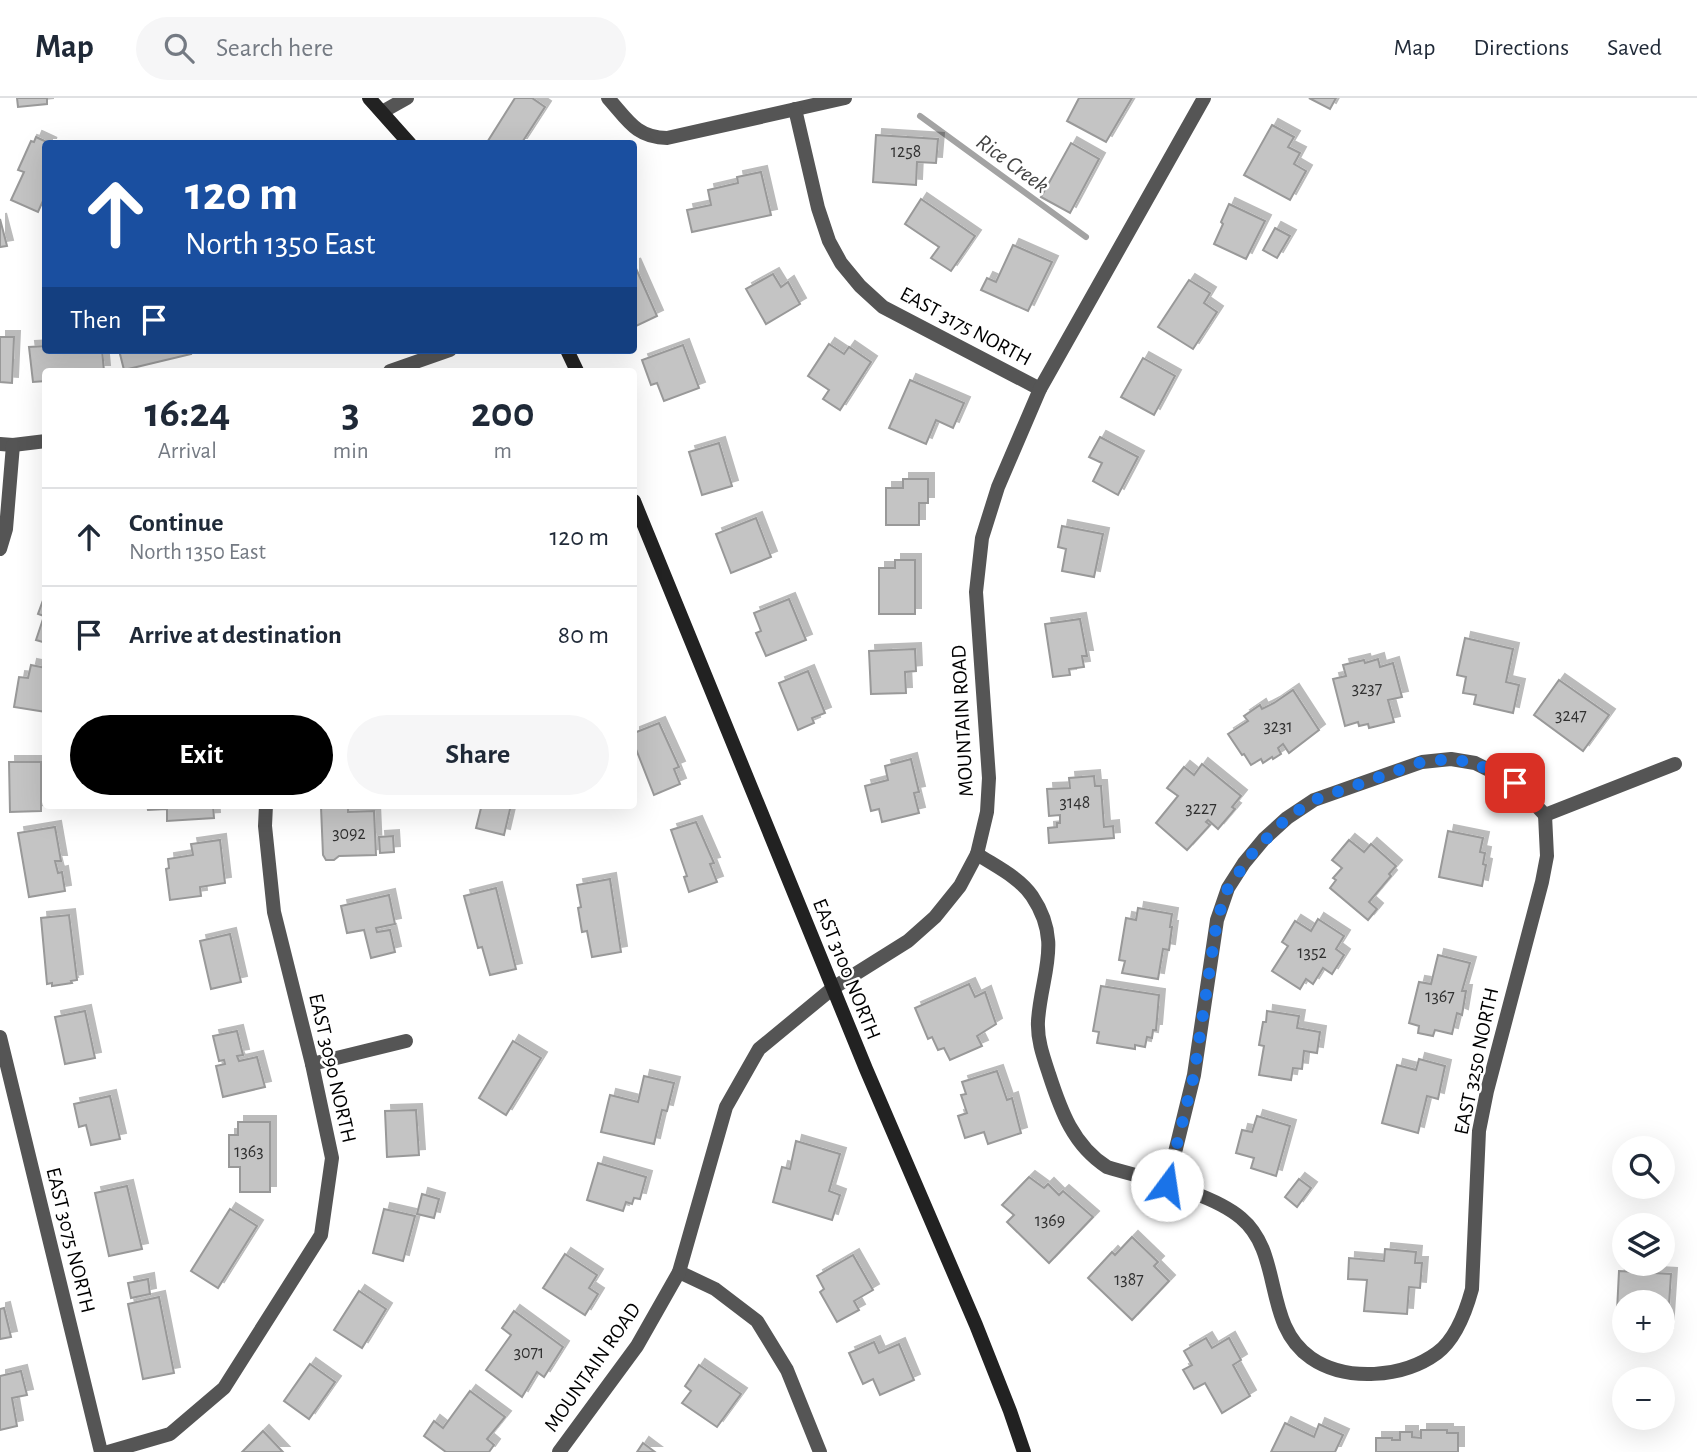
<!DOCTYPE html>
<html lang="en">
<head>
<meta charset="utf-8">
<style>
	:root { --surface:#fff; --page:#f6f6f7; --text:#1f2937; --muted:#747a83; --line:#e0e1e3; --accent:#000 }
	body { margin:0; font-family:"Alegreya Sans",sans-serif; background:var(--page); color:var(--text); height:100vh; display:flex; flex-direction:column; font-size:26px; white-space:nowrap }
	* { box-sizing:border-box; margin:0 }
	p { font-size:23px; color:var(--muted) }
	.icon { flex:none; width:38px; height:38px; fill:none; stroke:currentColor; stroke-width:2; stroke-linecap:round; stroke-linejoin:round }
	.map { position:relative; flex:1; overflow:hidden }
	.sheet { position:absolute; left:42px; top:270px; width:595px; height:441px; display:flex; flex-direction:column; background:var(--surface); border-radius:7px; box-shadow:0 7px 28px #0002 }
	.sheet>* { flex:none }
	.top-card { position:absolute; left:42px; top:42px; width:595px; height:214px; border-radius:7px; box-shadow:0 7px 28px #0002; background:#1a4fa0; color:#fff; overflow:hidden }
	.buttons { position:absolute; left:1612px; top:1038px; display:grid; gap:14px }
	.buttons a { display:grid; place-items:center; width:63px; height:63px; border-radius:50%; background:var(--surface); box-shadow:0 7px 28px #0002; font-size:35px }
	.pin { position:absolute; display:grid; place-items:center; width:60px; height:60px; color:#fff; margin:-30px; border-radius:14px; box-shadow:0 4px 10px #0006 }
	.me { position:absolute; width:77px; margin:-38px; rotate:14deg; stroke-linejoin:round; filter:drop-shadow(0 0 5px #0008) }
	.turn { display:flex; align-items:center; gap:24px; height:147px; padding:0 28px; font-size:32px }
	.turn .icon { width:91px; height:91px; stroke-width:2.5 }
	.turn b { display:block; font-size:49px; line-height:60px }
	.then { display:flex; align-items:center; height:66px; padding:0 28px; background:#0003; gap:14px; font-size:26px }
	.eta { display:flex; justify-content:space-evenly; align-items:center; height:119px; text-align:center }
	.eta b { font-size:42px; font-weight:600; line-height:49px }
	.primary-button { display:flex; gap:14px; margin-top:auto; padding:14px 28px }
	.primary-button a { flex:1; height:80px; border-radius:42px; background:var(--accent); color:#fff; font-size:28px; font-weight:600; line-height:80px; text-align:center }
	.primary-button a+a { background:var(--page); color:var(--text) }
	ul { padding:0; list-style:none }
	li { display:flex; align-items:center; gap:21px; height:98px; padding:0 28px; border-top:2px solid var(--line) }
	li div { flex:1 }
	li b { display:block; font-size:26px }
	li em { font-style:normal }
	header { display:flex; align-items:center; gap:42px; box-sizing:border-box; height:98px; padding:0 35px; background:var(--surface); border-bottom:2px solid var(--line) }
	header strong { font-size:33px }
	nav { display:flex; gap:38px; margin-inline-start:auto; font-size:24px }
	.search { width:490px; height:63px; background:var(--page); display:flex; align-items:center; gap:18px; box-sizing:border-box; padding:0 24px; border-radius:38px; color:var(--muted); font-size:26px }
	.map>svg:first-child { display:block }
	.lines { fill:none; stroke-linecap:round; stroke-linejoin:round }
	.stream { stroke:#a3a3a3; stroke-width:6 }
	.building { fill:#c4c4c4; stroke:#999; stroke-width:2; filter:url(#shadow) }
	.minor { stroke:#555; stroke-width:14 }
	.tertiary { stroke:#555; stroke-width:14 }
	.secondary { stroke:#222; stroke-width:14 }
	.route { stroke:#1a73e8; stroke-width:12; stroke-dasharray:0 21.6 }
	.labels { text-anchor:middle; stroke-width:5; stroke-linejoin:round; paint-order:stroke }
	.number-label { font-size:18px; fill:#313131 }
	.street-label { font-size:21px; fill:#000; stroke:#fff }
	.water-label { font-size:23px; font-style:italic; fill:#444; stroke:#fff }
</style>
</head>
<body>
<header>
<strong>Map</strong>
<div class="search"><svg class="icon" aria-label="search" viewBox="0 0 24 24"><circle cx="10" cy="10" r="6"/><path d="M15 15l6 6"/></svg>Search here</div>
<nav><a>Map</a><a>Directions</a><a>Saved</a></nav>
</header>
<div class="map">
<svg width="1697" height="1354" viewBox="0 0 1697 1354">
	<defs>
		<filter id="shadow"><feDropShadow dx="6" dy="-6" stdDeviation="0" flood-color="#0004"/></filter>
	</defs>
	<rect width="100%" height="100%" fill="#fff"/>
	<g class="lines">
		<polyline class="stream" points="920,18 1086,139"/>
	</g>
	<g class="building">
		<polygon points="17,0 47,0 47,6 18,9"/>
		<polygon points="515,0 532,0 545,9 521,46 486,46"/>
		<polygon points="1079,0 1132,0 1106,44 1067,23"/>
		<polygon points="1309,0 1336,0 1330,11"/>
		<polygon points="1272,27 1294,39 1288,49 1300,55 1294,66 1306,73 1290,102 1244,77"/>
		<polygon points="876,37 938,41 936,65 917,64 916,87 873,84"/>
		<polygon points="36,39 51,46 46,46 46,96 38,114 11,102 24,74 18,72 31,43 34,44"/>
		<polygon points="1071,45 1099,61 1070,115 1041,99"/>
		<polygon points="761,74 771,117 692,134 687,112 711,107 708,92 738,85 737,79"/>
		<polygon points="921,101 975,138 951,173 931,160 939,149 905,126"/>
		<polygon points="1229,106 1265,123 1246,161 1214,146 1223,126 1221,124"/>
		<polygon points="0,121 7,148 0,149"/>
		<polygon points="1275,130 1290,138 1277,160 1263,152"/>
		<polygon points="1013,147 1052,164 1028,213 981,192 987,180 996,184"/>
		<polygon points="634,166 657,218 634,229"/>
		<polygon points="773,176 781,189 788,184 800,206 766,226 746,191"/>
		<polygon points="1189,182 1210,195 1204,205 1217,214 1193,251 1158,229"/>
		<polygon points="0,239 14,239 12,285 0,284"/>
		<polygon points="829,246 844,256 849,249 871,264 840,312 823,301 829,292 808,278"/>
		<polygon points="683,247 699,290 664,303 657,285 651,287 642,262"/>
		<polygon points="46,248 46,252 102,252 104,273 46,273 46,283 33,284 29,249"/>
		<polygon points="119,252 190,252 191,256 124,272"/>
		<polygon points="1143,260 1175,278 1154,317 1121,299"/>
		<polygon points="910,282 964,305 953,330 936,322 926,346 889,330"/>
		<polygon points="1100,339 1138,359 1118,397 1093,383 1102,365 1089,359"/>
		<polygon points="719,345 732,388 702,397 689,354"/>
		<polygon points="903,381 928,381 928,405 919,405 919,427 886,427 886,390 903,390"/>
		<polygon points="756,420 771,459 731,475 716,436"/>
		<polygon points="1062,428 1103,436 1094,479 1062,473 1066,451 1058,449"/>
		<polygon points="895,462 915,462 915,516 879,516 879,470 895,470"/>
		<polygon points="46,494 46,545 36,542 44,518 38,516"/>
		<polygon points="789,501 806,542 766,558 756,535 761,533 754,515"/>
		<polygon points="1080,521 1087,558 1082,558 1084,569 1069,571 1070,577 1053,579 1045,526"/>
		<polygon points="1465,540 1513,551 1506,584 1519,587 1513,615 1474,606 1476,597 1463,595 1466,579 1457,577"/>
		<polygon points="915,551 916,573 905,574 906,595 871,596 869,553"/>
		<polygon points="1378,561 1380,569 1393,565 1402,599 1388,602 1394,624 1369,630 1368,626 1359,628 1358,624 1345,628 1333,581 1346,578 1343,567 1364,562 1365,565"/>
		<polygon points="31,567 46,570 46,614 14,609 19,579 28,580"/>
		<polygon points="808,573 825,615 812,620 814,625 798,632 779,585"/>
		<polygon points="1559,582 1609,617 1583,653 1534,617"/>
		<polygon points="1293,592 1319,632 1289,655 1283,646 1278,650 1281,656 1273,661 1272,659 1263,665 1261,661 1251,667 1244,656 1242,657 1228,636 1248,623 1244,618 1260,607 1262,611 1274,605"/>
		<polygon points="659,625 679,669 674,671 680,686 654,697 634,646 634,635"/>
		<polygon points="911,661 919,694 914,695 919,715 882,724 879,711 871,713 865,688 888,682 885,668"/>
		<polygon points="9,664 41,664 41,713 10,714"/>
		<polygon points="1202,666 1241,698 1232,709 1235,711 1218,731 1208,722 1206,724 1210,727 1187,752 1156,725 1178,698 1167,690 1184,669 1194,677"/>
		<polygon points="1094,678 1095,688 1101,688 1104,729 1113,728 1114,740 1049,745 1048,730 1057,729 1057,725 1060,725 1060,717 1049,718 1047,691 1070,690 1069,680"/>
		<polygon points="147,707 213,707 214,720 167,723 167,711 148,712"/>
		<polygon points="476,707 511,707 504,737 476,730 481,710"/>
		<polygon points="348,708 348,714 374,713 376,757 339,758 334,762 326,762 323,757 321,709"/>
		<polygon points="696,724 714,765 710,766 717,784 689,794 684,779 687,778 671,732"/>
		<polygon points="55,729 61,763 55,763 58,775 62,774 65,793 29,799 18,735"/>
		<polygon points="1448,733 1483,740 1480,754 1485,755 1483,766 1486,767 1482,788 1439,779"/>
		<polygon points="393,738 394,754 380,755 379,739"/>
		<polygon points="220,742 225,785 200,789 201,798 170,802 166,771 169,770 168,761 193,757 191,746"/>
		<polygon points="1349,742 1364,754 1371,746 1396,768 1389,776 1391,778 1369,804 1377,811 1368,822 1330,790 1336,782 1333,780 1342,770 1332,762"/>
		<polygon points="610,781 621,854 592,859 587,833 582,834 578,810 581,809 577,787"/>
		<polygon points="496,790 516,871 490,877 482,849 478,850 464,798"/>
		<polygon points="389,797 395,826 376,830 377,834 390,832 395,854 371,860 364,832 347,835 341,808"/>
		<polygon points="1138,810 1172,816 1170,829 1172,829 1169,852 1163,851 1158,881 1122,875 1125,863 1119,862 1126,820 1136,822"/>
		<polygon points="69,817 77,882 71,883 72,885 52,888 52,885 47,886 41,820"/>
		<polygon points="1318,821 1344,838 1336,851 1344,857 1332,876 1323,870 1313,886 1306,881 1300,891 1272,873 1288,848 1282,844 1295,823 1311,833"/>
		<polygon points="230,836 241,884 211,891 200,843"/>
		<polygon points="1438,857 1470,865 1462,893 1466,893 1462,917 1457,915 1452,936 1435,932 1433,938 1418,935 1419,928 1409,925 1419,884 1431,886"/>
		<polygon points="969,886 975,899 985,894 996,926 977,938 982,948 950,962 944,950 938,952 932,939 928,941 915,910"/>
		<polygon points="1101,888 1159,897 1156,932 1153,932 1152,940 1147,939 1145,949 1135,947 1135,951 1097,945 1099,934 1093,933"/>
		<polygon points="85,913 95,960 65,966 55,919"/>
		<polygon points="1267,913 1299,918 1297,930 1320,934 1317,955 1304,953 1302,971 1293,970 1291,982 1259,977 1264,948 1259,947 1263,924 1266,924"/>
		<polygon points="237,933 243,957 237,958 239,963 257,959 265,989 223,999 216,968 225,966 224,962 219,963 213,938"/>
		<polygon points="513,943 541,960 506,1017 479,1000"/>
		<polygon points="1419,961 1445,968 1438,1001 1427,998 1418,1035 1382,1025 1397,967 1416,972"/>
		<polygon points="997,973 1007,1002 1012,1000 1021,1035 988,1046 984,1034 965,1040 958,1018 967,1015 961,997 966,996 962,984"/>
		<polygon points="644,978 674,985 667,1013 662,1012 654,1046 601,1034 610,997 638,1004"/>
		<polygon points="110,998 120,1041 91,1047 86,1027 79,1029 74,1006"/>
		<polygon points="416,1012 419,1057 387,1059 385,1013"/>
		<polygon points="1257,1018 1290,1028 1276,1078 1251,1070 1254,1060 1236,1055 1242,1032 1252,1034"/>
		<polygon points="238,1024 270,1024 270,1094 240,1094 240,1069 229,1069 229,1037 238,1037"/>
		<polygon points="796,1043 840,1056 829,1093 840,1097 832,1122 773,1104 782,1069 790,1071"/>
		<polygon points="598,1065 646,1079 640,1101 634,1100 632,1106 626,1104 623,1113 587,1102"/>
		<polygon points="1029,1079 1044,1090 1048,1086 1059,1097 1063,1093 1093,1119 1049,1165 1007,1124 1014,1117 1002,1107"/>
		<polygon points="1299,1081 1311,1090 1297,1109 1285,1099"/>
		<polygon points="127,1088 142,1151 109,1158 95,1095"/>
		<polygon points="422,1096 439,1101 434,1120 417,1116"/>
		<polygon points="230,1111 257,1128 218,1190 191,1173"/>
		<polygon points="384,1111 415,1118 403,1163 373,1155"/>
		<polygon points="1132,1139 1158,1164 1154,1168 1169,1183 1132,1222 1088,1180 1112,1154 1115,1157"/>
		<polygon points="1385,1151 1416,1154 1415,1165 1422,1165 1420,1190 1409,1189 1407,1216 1364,1213 1367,1182 1348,1181 1349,1160 1384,1163"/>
		<polygon points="565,1156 597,1177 589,1190 598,1196 585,1217 543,1190"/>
		<polygon points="853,1157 873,1192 854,1203 859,1212 837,1224 820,1194 824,1191 817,1178"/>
		<polygon points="1619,1173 1671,1176 1667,1237 1662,1236 1662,1204 1624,1204 1624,1234 1616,1233"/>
		<polygon points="148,1181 150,1196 131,1200 128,1185"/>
		<polygon points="359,1193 386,1211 362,1250 334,1232"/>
		<polygon points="159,1199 174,1275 143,1281 128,1206"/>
		<polygon points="4,1210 11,1239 0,1241 0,1211"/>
		<polygon points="514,1213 563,1249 544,1279 537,1274 522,1299 486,1272 511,1237 502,1230"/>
		<polygon points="1206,1240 1212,1250 1229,1240 1241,1262 1233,1267 1250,1298 1222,1315 1205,1285 1194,1291 1183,1272 1192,1267 1184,1253"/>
		<polygon points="874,1244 879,1255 899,1246 914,1282 880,1297 873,1281 863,1286 849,1255"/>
		<polygon points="310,1266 335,1284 309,1321 284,1303"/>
		<polygon points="699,1267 741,1296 717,1329 682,1305 691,1293 685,1288"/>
		<polygon points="21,1273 27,1297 12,1300 17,1328 0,1332 0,1278"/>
		<polygon points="470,1293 505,1319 487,1341 494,1347 489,1354 446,1354 424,1338 434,1323 443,1330"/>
		<polygon points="1285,1325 1314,1339 1319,1326 1343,1337 1335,1354 1271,1354"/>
		<polygon points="1421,1332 1447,1332 1447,1335 1458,1335 1458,1354 1376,1354 1376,1340 1392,1340 1392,1342 1400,1342 1400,1334 1412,1334 1412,1339 1421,1340"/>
		<polygon points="263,1333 283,1354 242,1354"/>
		<polygon points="643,1345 655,1354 637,1354"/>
	</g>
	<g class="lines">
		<g class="minor">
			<path d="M608,0C627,21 636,40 667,40L845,0"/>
			<polyline points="795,11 818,110 829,143 841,165 860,188 883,209 1040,291"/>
			<polyline points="382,14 407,0"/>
			<polyline points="390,273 450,252"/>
			<polyline points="0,346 13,347 46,343"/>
			<polyline points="0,451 6,431 13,347"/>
			<polyline points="1545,717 1675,666"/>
			<path d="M977,756C995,768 1019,779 1032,798C1063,844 1041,876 1038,923C1037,941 1043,958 1049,976C1061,1013 1073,1047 1107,1069C1146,1081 1210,1094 1241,1120C1284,1156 1262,1226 1311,1260C1346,1284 1403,1280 1437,1255C1456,1241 1466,1213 1472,1191L1479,1033L1487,993L1542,784L1547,758L1545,717"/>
			<polyline points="0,939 101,1354"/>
			<polyline points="312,966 406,943"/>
			<polyline points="1167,1087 1194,977 1217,822 1228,790 1244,765 1264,741 1287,720 1314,702 1422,664 1451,661 1475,665 1515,685 1545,717"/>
			<polyline points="679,1174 715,1191 757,1223 787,1272 820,1354"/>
			<polyline points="108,1354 170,1336 224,1290 321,1137 332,1060 312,966 274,814 265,728 266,707"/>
		</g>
		<polyline class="tertiary" points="559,1354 637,1248 679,1174 726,1009 759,951 833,890 908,843 935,819 960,788 977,756 987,714 989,680 976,494 982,440 998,389 1040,291 1204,0"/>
		<g class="secondary">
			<polyline points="369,0 410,46"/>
			<polyline points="567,252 577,273"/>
			<polyline points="634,403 866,971 976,1227 1010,1313 1024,1354"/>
		</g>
	</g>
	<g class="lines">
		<polyline class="route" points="1167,1087 1194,977 1217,822 1228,790 1254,753 1287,720 1314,702 1422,664 1451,661 1475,665 1515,685"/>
	</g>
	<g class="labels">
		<g class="number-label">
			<text x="906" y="59">1258</text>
			<text x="1367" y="596">3237</text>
			<text x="1571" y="623">3247</text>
			<text x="1278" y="634">3231</text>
			<text x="1075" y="710">3148</text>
			<text x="1201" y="716">3227</text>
			<text x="349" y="741">3092</text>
			<text x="1312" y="860">1352</text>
			<text x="1440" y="904">1367</text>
			<text x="249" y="1059">1363</text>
			<text x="1050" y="1128">1369</text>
			<text x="1129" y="1187">1387</text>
			<text x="529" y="1260">3071</text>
		</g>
		<g class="street-label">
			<text transform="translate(966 228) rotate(28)" y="7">EAST 3175 NORTH</text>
			<text transform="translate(962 623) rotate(-93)" y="7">MOUNTAIN ROAD</text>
			<text transform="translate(847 871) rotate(68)" y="7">EAST 3100 NORTH</text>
			<text transform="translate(1476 963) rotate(-78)" y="7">EAST 3250 NORTH</text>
			<text transform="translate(333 970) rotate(77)" y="7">EAST 3090 NORTH</text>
			<text transform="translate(71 1142) rotate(76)" y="7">EAST 3075 NORTH</text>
			<text transform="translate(592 1269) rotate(-55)" y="7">MOUNTAIN ROAD</text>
		</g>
		<g class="water-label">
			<text transform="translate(1013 65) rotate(36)" y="8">Rice Creek</text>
		</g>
	</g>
</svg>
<div class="buttons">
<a><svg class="icon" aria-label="search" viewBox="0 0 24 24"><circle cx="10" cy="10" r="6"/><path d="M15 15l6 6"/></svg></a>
<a><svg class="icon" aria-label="layers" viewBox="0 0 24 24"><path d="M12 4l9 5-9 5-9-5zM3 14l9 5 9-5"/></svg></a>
<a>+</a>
<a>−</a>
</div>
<div class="pin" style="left:1515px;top:685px;background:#d93025"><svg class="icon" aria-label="arrive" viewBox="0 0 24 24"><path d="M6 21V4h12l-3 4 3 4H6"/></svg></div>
<svg class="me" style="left:1167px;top:1087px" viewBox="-20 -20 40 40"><circle r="19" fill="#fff"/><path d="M0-13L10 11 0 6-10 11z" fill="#1a73e8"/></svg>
<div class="top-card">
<div class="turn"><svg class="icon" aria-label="ahead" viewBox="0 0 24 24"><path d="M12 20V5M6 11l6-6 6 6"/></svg><div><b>120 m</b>North 1350 East</div></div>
<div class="then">Then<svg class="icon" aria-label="arrive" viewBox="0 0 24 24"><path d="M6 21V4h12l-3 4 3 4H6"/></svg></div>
</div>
<section class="sheet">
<div class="eta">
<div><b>16:24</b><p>Arrival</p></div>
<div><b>3</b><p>min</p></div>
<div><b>200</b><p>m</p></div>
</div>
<ul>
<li><svg class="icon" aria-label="ahead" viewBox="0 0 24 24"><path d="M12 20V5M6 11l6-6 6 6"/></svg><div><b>Continue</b><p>North 1350 East</p></div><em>120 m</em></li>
<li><svg class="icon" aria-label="arrive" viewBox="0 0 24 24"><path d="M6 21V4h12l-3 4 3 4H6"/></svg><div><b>Arrive at destination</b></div><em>80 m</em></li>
</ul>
<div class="primary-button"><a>Exit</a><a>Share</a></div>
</section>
</div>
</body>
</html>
